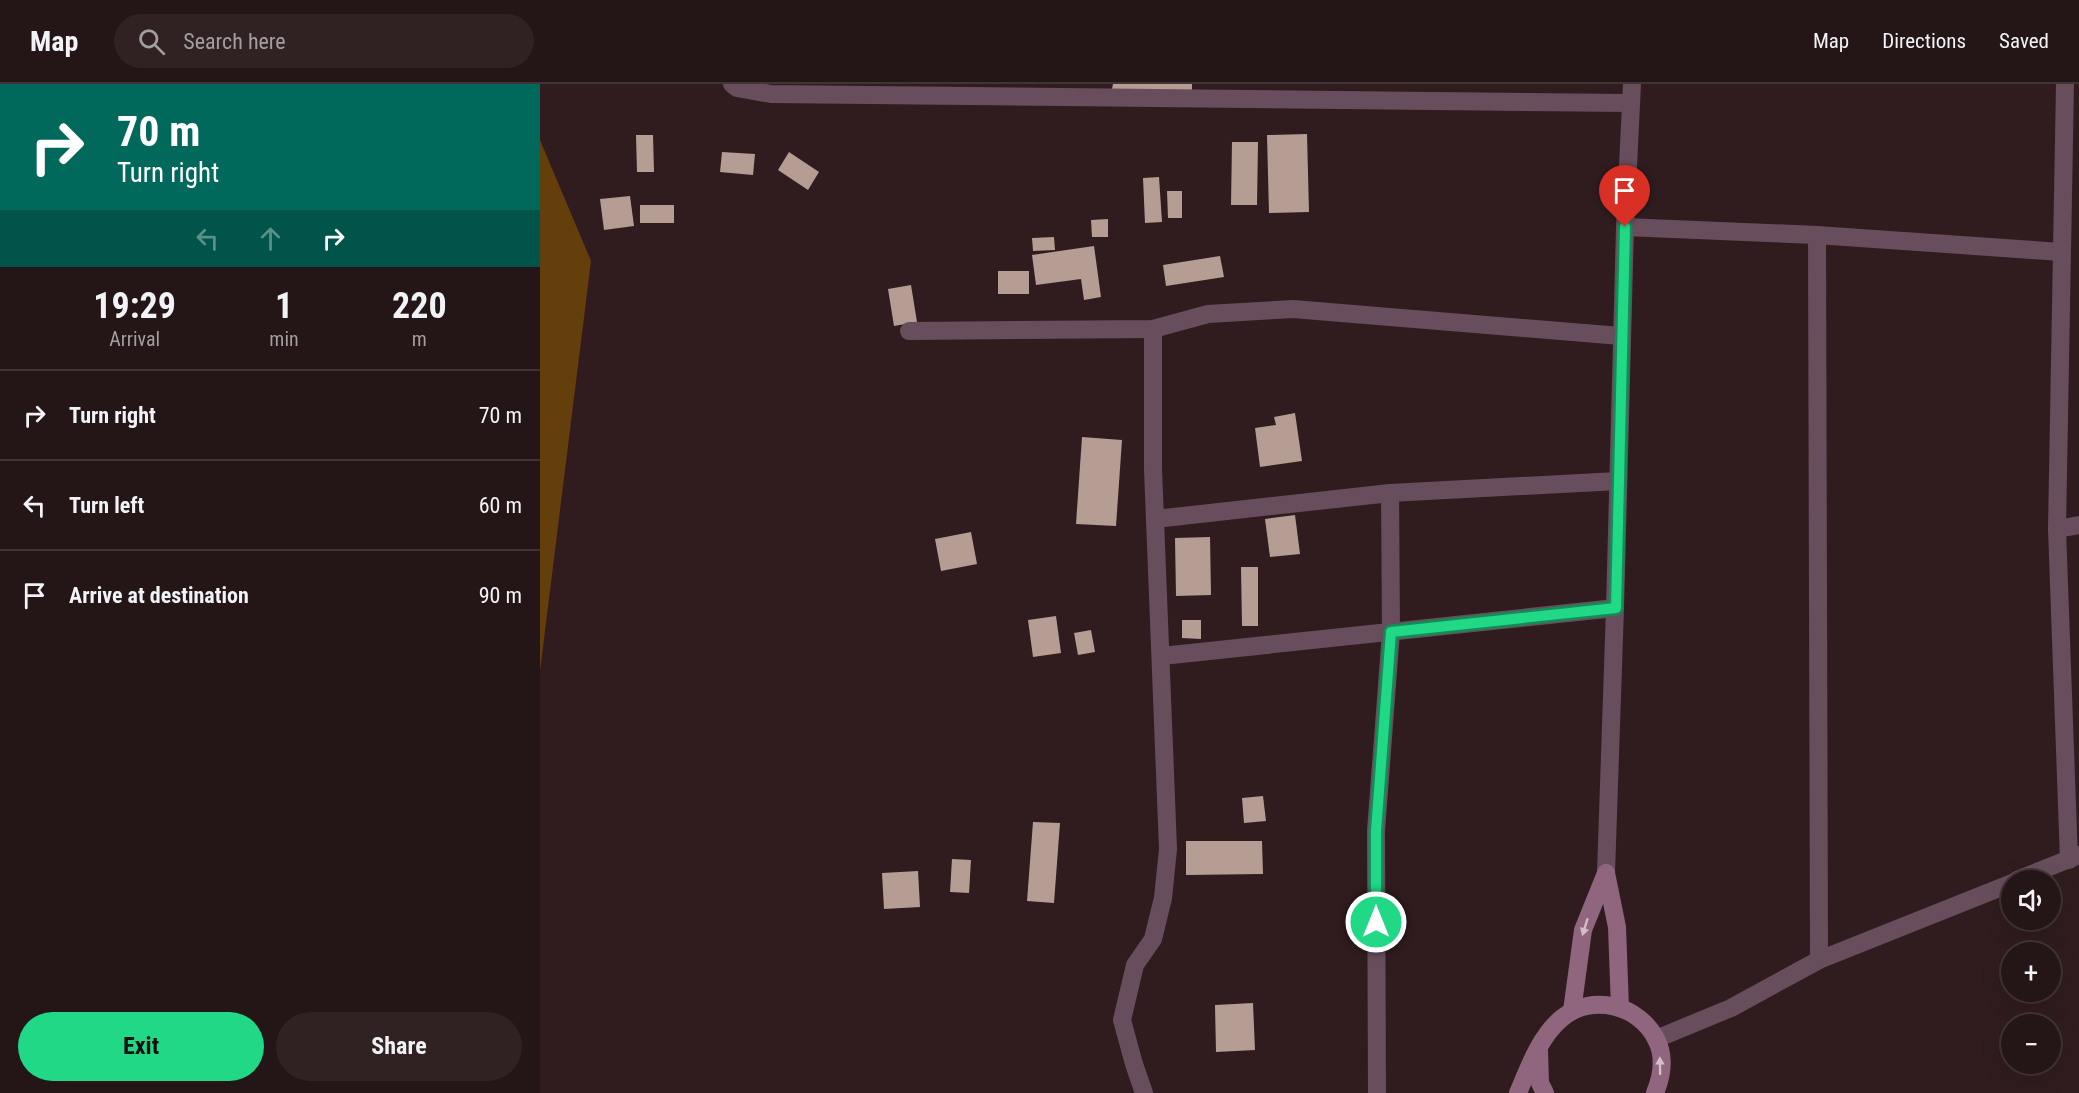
<!DOCTYPE html>
<html lang="en">
<head>
<meta charset="utf-8">
<style>
	:root { --surface:#241516; --page:#302223; --text:#f1f3f6; --muted:#a39fa1; --line:#413435; --accent:#21d887 }
	body { margin:0; font-family:"Roboto Condensed",sans-serif; background:var(--page); color:var(--text); height:100vh; display:flex; flex-direction:column; font-size:22px; white-space:nowrap }
	* { box-sizing:border-box; margin:0 }
	p { font-size:20px; color:var(--muted) }
	.icon { flex:none; width:33px; height:33px; fill:none; stroke:currentColor; stroke-width:2; stroke-linecap:round; stroke-linejoin:round }
	.map { position:relative; flex:1; overflow:hidden }
	.side { display:flex; flex-direction:column; background:var(--surface); width:540px }
	.side>* { flex:none }
	.guide { background:#00695c; color:#fff; overflow:hidden }
	.fabs { position:absolute; left:1461px; top:786px; display:grid; gap:12px }
	.fabs a { display:grid; place-items:center; width:60px; height:60px; border-radius:50%; background:var(--surface); box-shadow:0 6px 24px #0002,0 0 0 2px var(--line); font-size:30px }
	.pin { position:absolute; display:grid; place-items:center; width:51px; height:51px; color:#fff; margin:-62px -26px; border-radius:50% 50% 50% 0; rotate:-45deg; box-shadow:0 0 6px #0007 }
	.pin .icon { rotate:45deg }
	.me { position:absolute; width:66px; margin:-33px; rotate:0deg; stroke-linejoin:round; filter:drop-shadow(0 0 4px #0008) }
	.turn { display:flex; align-items:center; gap:21px; height:126px; padding:0 18px; font-size:27px }
	.turn .icon { width:78px; height:78px; stroke-width:2.5 }
	.turn b { display:block; font-size:42px; line-height:51px }
	.lanes { display:flex; align-items:center; height:57px; padding:0 18px; background:#0003; justify-content:center; gap:30px; direction:ltr }
	.lanes .off { opacity:.35 }
	.eta { display:flex; justify-content:space-evenly; align-items:center; height:102px; text-align:center }
	.eta b { font-size:36px; font-weight:700; line-height:42px }
	.cta { display:flex; gap:12px; margin-top:auto; padding:12px 18px }
	.cta a { flex:1; height:69px; border-radius:36px; background:var(--accent); color:#111; font-size:24px; font-weight:700; line-height:69px; text-align:center }
	.cta a+a { background:var(--page); color:var(--text) }
	ul { padding:0; list-style:none }
	li { display:flex; align-items:center; gap:18px; height:90px; padding:0 18px; border-top:2px solid var(--line) }
	li div { flex:1 }
	li b { display:block; font-size:22px }
	li em { font-style:normal }
	header { display:flex; align-items:center; gap:36px; box-sizing:border-box; height:84px; padding:0 30px; background:var(--surface); border-bottom:2px solid var(--line) }
	header strong { font-size:28px }
	nav { display:flex; gap:33px; margin-inline-start:auto; font-size:21px }
	.search { width:420px; height:54px; background:var(--page); display:flex; align-items:center; gap:15px; box-sizing:border-box; padding:0 21px; border-radius:33px; color:var(--muted); font-size:22px }
	main { display:flex; flex:1; min-height:0 }
	.map>svg:first-child { display:block }
	.green { fill:#643f0c }
	.building { fill:#b59d94 }
	.lines { fill:none; stroke-linecap:round; stroke-linejoin:round }
	.minor { stroke:#684e5d; stroke-width:18 }
	.secondary { stroke:#8f667e; stroke-width:18 }
	.oneway { fill:#d4bec5 }
	.route-casing { stroke:#158c58; stroke-width:15 }
	.route { stroke:#21d887; stroke-width:10 }
</style>
</head>
<body>
<header>
<strong>Map</strong>
<div class="search"><svg class="icon" aria-label="search" viewBox="0 0 24 24"><circle cx="10" cy="10" r="6"/><path d="M15 15l6 6"/></svg>Search here</div>
<nav><a>Map</a><a>Directions</a><a>Saved</a></nav>
</header>
<main>
<section class="side">
<div class="guide">
<div class="turn"><svg class="icon" aria-label="right" viewBox="0 0 24 24"><path d="M7 20v-9h11M14 6l5 5-5 5"/></svg><div><b>70 m</b>Turn right</div></div>
<div class="lanes"><svg class="icon off" aria-label="left" viewBox="0 0 24 24"><path d="M17 20v-9H6M10 6l-5 5 5 5"/></svg><svg class="icon off" aria-label="ahead" viewBox="0 0 24 24"><path d="M12 20V5M6 11l6-6 6 6"/></svg><svg class="icon" aria-label="right" viewBox="0 0 24 24"><path d="M7 20v-9h11M14 6l5 5-5 5"/></svg></div>
</div>
<div class="eta">
<div><b>19:29</b><p>Arrival</p></div>
<div><b>1</b><p>min</p></div>
<div><b>220</b><p>m</p></div>
</div>
<ul>
<li><svg class="icon" aria-label="right" viewBox="0 0 24 24"><path d="M7 20v-9h11M14 6l5 5-5 5"/></svg><div><b>Turn right</b></div><em>70 m</em></li>
<li><svg class="icon" aria-label="left" viewBox="0 0 24 24"><path d="M17 20v-9H6M10 6l-5 5 5 5"/></svg><div><b>Turn left</b></div><em>60 m</em></li>
<li><svg class="icon" aria-label="arrive" viewBox="0 0 24 24"><path d="M6 21V4h12l-3 4 3 4H6"/></svg><div><b>Arrive at destination</b></div><em>90 m</em></li>
</ul>
<div class="cta"><a>Exit</a><a>Share</a></div>
</section>
<div class="map">
<svg width="1539" height="1009" viewBox="0 0 1539 1009">
	<rect width="100%" height="100%" fill="#301c1e"/>
	<polygon class="green" points="0,56 51,177 0,587"/>
	<g class="building">
		<polygon points="573,0 652,0 652,9 572,5"/>
		<polygon points="767,50 769,128 729,129 727,51"/>
		<polygon points="96,51 113,51 114,88 97,88"/>
		<polygon points="692,58 718,58 717,121 691,121"/>
		<polygon points="182,68 215,70 213,91 180,88"/>
		<polygon points="249,68 279,88 268,106 238,86"/>
		<polygon points="619,93 622,138 605,139 603,94"/>
		<polygon points="627,107 642,107 642,134 628,134"/>
		<polygon points="90,112 94,142 64,146 60,115"/>
		<rect x="100" y="121" width="34" height="18"/>
		<polygon points="568,135 568,153 552,153 551,136"/>
		<polygon points="514,153 515,166 493,167 492,154"/>
		<polygon points="554,162 561,213 544,216 541,195 496,201 492,171"/>
		<polygon points="680,172 684,193 626,202 623,181"/>
		<rect x="458" y="187" width="31" height="23"/>
		<polygon points="371,201 377,238 354,242 348,205"/>
		<polygon points="755,329 762,377 720,383 715,344 736,341 734,333"/>
		<polygon points="542,353 582,356 576,442 536,440"/>
		<polygon points="755,431 760,470 730,473 725,435"/>
		<polygon points="431,448 437,480 401,487 395,455"/>
		<polygon points="670,453 671,511 636,512 635,454"/>
		<polygon points="701,483 718,483 718,542 702,542"/>
		<polygon points="516,532 521,569 493,573 488,536"/>
		<polygon points="642,536 661,536 661,555 642,554"/>
		<polygon points="551,546 555,568 538,571 534,549"/>
		<polygon points="723,712 726,737 704,739 702,714"/>
		<polygon points="493,738 520,739 514,819 487,817"/>
		<polygon points="646,757 722,757 723,790 646,791"/>
		<polygon points="412,775 431,776 429,809 410,808"/>
		<polygon points="378,787 380,823 344,825 342,789"/>
		<polygon points="713,919 715,966 676,968 675,921"/>
	</g>
	<g class="lines">
		<g class="minor">
			<polyline points="192,0 197,4 231,10 1090,19"/>
			<polyline points="1525,0 1517,445 1529,776"/>
			<polyline points="1085,143 1277,151 1521,168"/>
			<polyline points="1277,151 1279,876"/>
			<polyline points="369,247 613,245 668,230 753,225 1081,252"/>
			<polyline points="615,435 850,409 1078,397"/>
			<polyline points="1517,445 1539,441"/>
			<polyline points="622,572 1075,524"/>
			<polyline points="1066,789 1075,524 1085,143 1092,0"/>
			<polyline points="1477,796 1539,771"/>
			<polyline points="1116,955 1191,924 1279,876 1472,799"/>
			<polyline points="604,1009 594,980 582,936 595,881 613,855 623,814 628,765 613,385 613,245"/>
			<polyline points="837,1009 836,747 851,548 850,409"/>
		</g>
		<g class="secondary">
			<polyline points="1066,789 1077,843 1080,924"/>
			<polyline points="1032,927 1043,846 1066,789"/>
			<polyline points="999,967 1000,999 1005,1009"/>
			<path d="M978,1009C989,983 1000,952 1022,934C1052,909 1099,921 1116,955C1125,972 1122,992 1115,1009"/>
		</g>
	</g>
	<defs><path id="oneway-solid" d="M-6-.8H1V-3.2L6.5 0L1 3.2V.8H-6Z" transform="scale(1.5)"/></defs>
	<g class="oneway">
		<use href="#oneway-solid" transform="translate(1045 843) rotate(107)"/>
		<use href="#oneway-solid" transform="translate(1120 982) rotate(-91)"/>
	</g>
	<g class="lines">
		<g class="route-casing">
			<polyline id="route" points="836,838 836,747 851,548 1076,524 1085,143"/>
		</g>
		<use href="#route" class="route"/>
	</g>
</svg>
<div class="fabs">
<a><svg class="icon" aria-label="sound" viewBox="0 0 24 24"><path d="M4 9h4l5-4v14l-5-4H4zM17 9q2 3 0 6"/></svg></a>
<a>+</a>
<a>−</a>
</div>
<div class="pin" style="left:1085px;top:143px;background:#d93025"><svg class="icon" aria-label="arrive" viewBox="0 0 24 24"><path d="M6 21V4h12l-3 4 3 4H6"/></svg></div>
<svg class="me" style="left:836px;top:838px" viewBox="-20 -20 40 40"><circle r="17" fill="#21d887" stroke="#fff" stroke-width="3"/><path d="M0-11L8 9 0 5-8 9z" fill="#fff"/></svg>
</div>
</main>
</body>
</html>
